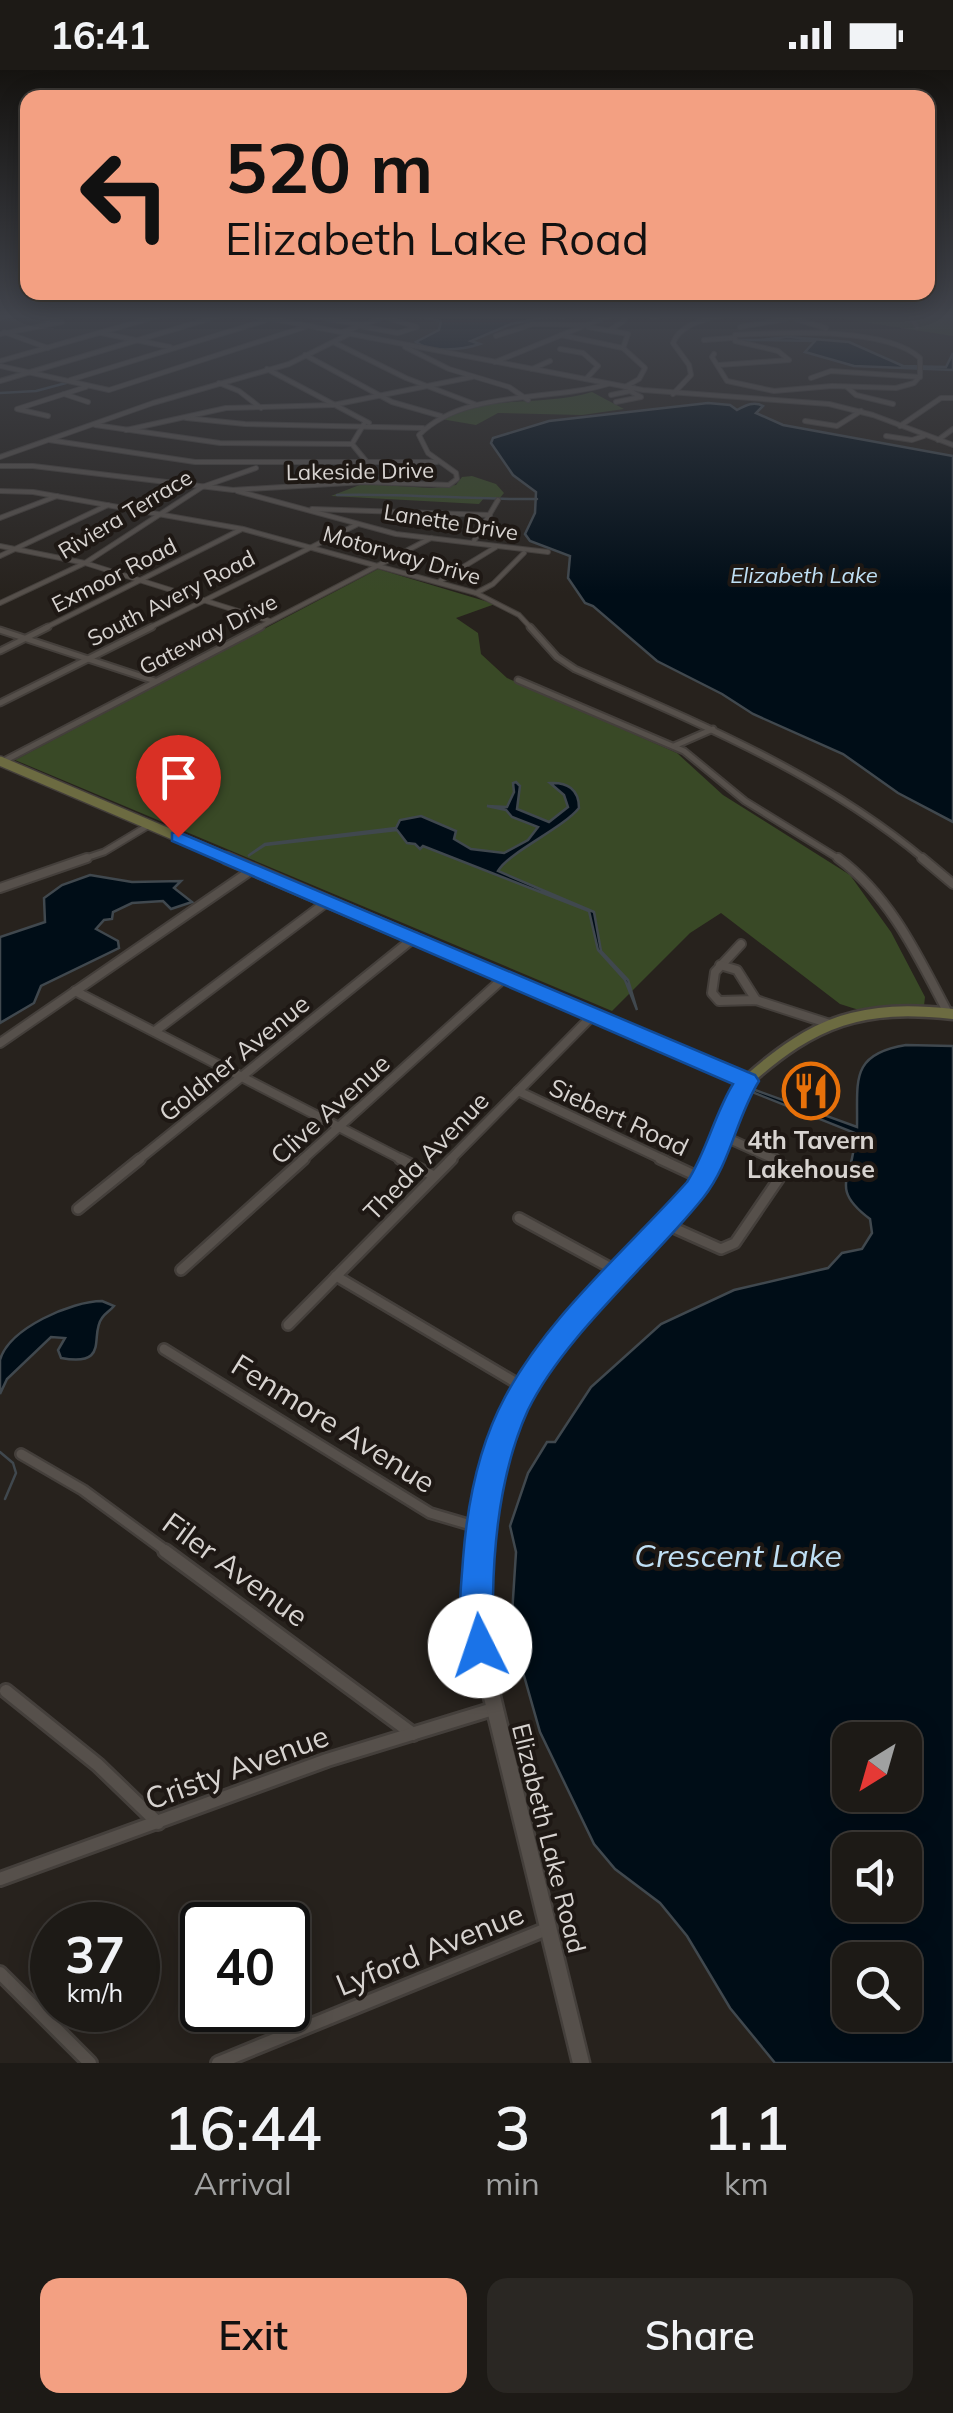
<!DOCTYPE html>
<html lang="en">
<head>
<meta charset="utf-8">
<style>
	:root { --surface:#1d1a16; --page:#2a2723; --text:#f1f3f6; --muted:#a0a1a1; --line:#3b3835; --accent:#f3a082 }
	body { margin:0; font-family:Mulish,sans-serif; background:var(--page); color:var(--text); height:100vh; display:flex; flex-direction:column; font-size:38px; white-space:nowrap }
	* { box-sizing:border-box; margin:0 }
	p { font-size:32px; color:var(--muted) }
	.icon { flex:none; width:55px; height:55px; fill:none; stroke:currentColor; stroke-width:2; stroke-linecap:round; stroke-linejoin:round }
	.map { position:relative; height:1993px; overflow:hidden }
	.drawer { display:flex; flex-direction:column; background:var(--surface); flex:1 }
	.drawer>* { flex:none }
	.guide { position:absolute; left:20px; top:20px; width:915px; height:210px; border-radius:20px; box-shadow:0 5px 25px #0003,0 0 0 2px var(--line); background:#f3a082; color:#111; overflow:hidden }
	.needle { width:65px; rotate:217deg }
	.controls { position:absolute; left:832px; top:1652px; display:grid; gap:20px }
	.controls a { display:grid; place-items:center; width:90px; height:90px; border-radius:20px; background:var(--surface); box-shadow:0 5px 25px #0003,0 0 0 2px var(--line); font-size:50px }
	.speed { position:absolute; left:30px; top:1832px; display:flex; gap:20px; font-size:50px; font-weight:700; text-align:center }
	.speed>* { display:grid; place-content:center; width:130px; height:130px; border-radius:50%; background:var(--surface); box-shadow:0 5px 25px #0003,0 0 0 2px var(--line); line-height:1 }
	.speed small { font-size:25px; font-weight:400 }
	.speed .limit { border:5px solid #111; border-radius:15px; background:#fff; color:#111 }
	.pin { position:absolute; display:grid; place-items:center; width:85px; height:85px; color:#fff; margin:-102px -42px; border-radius:50% 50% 50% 0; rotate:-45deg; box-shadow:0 0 10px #0007 }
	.pin .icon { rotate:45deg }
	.me { position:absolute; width:110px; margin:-55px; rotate:356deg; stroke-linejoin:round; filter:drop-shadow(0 0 8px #0008) }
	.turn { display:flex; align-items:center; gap:35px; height:210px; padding:0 40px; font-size:45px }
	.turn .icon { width:130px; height:130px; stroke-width:2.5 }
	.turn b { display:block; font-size:70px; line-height:85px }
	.eta { display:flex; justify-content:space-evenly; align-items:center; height:170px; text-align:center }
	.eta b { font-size:60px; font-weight:600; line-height:70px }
	.cta { display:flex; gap:20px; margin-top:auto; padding:20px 40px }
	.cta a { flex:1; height:115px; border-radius:20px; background:var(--accent); color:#111; font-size:40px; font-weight:600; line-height:115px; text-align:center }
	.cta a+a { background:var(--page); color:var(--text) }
	.status { display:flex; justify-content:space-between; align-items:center; height:70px; padding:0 50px; background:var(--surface); direction:ltr }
	.status svg { height:28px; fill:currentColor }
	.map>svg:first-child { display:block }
	.green { fill:#394926 }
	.water { fill:#000d17; stroke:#40484e; stroke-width:2.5; fill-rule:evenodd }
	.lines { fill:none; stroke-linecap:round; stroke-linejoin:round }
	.stream { stroke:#40484e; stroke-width:2.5 }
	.minor-far4-casing { stroke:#443f3b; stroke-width:6 }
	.minor-far3-casing { stroke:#443f3b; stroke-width:9 }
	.minor-far2-casing { stroke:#443f3b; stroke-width:12 }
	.minor-far1-casing { stroke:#443f3b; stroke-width:14 }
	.minor-casing { stroke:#443f3b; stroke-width:18 }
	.tertiary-far3-casing { stroke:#443f3b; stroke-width:6 }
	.tertiary-far2-casing { stroke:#443f3b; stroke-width:15 }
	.tertiary-far1-casing { stroke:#443f3b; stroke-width:18 }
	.tertiary-casing { stroke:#443f3b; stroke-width:21 }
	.secondary-far1-casing { stroke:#443f3b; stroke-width:12 }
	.secondary-casing { stroke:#443f3b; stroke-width:15 }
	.minor-far4 { stroke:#56504b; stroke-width:4 }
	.minor-far3 { stroke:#56504b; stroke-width:5 }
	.minor-far2 { stroke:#56504b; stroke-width:8 }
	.minor-far1 { stroke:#56504b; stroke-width:9 }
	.minor { stroke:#56504b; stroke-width:12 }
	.tertiary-far3 { stroke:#56504b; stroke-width:4 }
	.tertiary-far2 { stroke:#56504b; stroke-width:10 }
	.tertiary-far1 { stroke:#56504b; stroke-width:12 }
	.tertiary { stroke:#56504b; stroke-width:16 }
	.secondary-far1 { stroke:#6c6b41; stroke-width:9 }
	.secondary { stroke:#6c6b41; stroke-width:10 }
	.route { fill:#1a73e8; stroke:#114b97; stroke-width:2.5 }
	.labels { text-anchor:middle; stroke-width:8; stroke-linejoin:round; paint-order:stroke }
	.far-street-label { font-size:22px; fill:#d7d3d0; stroke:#1e1814 }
	.far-water-label { font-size:22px; font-style:italic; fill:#c0e0f5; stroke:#1e1814 }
	.street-label { font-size:25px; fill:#d7d3d0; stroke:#1e1814 }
	.poi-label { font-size:25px; font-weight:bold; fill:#d7d3d0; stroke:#1e1814 }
	.near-street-label { font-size:30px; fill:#d7d3d0; stroke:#1e1814 }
	.near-water-label { font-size:32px; font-style:italic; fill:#c0e0f5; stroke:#1e1814 }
</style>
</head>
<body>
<div class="status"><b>16:41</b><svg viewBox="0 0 49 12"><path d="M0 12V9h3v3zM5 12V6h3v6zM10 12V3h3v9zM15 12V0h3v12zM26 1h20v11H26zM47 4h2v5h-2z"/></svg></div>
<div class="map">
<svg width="953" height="1993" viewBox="0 0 953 1993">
	<rect width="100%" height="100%" fill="#27221d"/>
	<g class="green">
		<polygon points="835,245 953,245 953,266 831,247"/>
		<path d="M592,322L624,339L582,345L498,343L476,355L441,349C486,324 544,337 592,322Z"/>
		<polygon points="472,406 496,414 504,423 499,429 484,428 479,434 331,426 362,414 432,418 456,415 462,407"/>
		<polygon points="378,499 495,534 456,548 478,563 481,584 507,608 677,683 723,725 850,805 891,862 925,927 924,936 859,940 840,934 721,843 690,863 612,941 15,690"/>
	</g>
	<g class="water">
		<path d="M409,245H554L566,248L545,247L511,254L471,271L480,274C462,280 429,283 416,272L439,260L441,251Z"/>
		<polygon points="788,267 849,272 903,296 946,297 953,283 953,300 854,296 805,282 815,271 760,270"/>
		<path d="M708,333L730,335L737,340C746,335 754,331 763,336L756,343L783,355L953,386V752L898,723L843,684L753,644L722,624L657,591L593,536L585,533L568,508L570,486L530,471L525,464L535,443L536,422L513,405L491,373L493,368L549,351Z"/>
		<path d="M516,712L520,716L517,739L549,752L568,737L564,725L550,713C567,712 579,719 579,738C562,759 509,782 498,801L594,842L601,881L628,910L637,940L625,910L598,880L589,841L423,776L420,779L415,774L407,773L397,760L265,775L248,786L265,774L396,758L400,750L421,746L456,761L454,769L471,779L504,783L528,770L538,757L512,747L506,740L487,736L507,737L514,722L513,713Z"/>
		<polygon points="90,805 132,812 181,811 174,818 192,832 171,839 163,831 132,833 113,842 112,849 104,850 96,859 118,871 119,878 41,916 34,933 0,953 0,867 45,852 44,828 62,815"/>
		<path d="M906,975L953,976V1993H775L730,1938L687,1866L660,1833L615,1799L594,1774L540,1662L511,1560L516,1482L510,1456L528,1403L547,1372H555L591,1317L661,1254L734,1220L828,1198L842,1183L862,1179L872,1163L870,1149C826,1116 856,1107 855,1063L752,1022L755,1020L857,1057C858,1012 849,984 906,975ZM850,1670H905V1725H850ZM850,1780H905V1835H850ZM850,1890H905V1945H850Z"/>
		<path d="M102,1231L114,1236C110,1241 105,1243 102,1248C89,1265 111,1297 61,1288L58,1280L65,1268L51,1267L7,1309L0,1324C0,1314 0,1300 0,1290C9,1258 72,1231 102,1231Z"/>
	</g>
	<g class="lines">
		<g class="stream">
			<polyline points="738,270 760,270"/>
			<polyline points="0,323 36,321 66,313"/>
			<path d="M337,425C404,423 470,430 537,429"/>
			<polyline points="0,1382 13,1393 16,1403 5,1429"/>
		</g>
		<g class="minor-far4-casing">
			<g id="minor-far4">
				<polyline points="304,245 364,255"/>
				<polyline points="909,245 917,257"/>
				<polyline points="281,247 289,245"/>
				<polyline points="0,248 9,245"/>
				<polyline points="653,248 661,245"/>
				<polyline points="792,248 826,258"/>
				<polyline points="360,256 398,263 417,257 377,245"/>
				<polyline points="588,257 628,264 623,278 645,298 639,309 625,317"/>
				<polyline points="740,257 792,248"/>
				<polyline points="610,260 625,250"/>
				<polyline points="4,262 48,278"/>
				<polyline points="342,262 385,247"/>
				<polyline points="101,263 170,277"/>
				<polyline points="0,264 62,252 32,245"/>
				<polyline points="561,265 623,278"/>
				<polyline points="496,266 533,254 585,255"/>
				<polyline points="704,270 732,268"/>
				<polyline points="335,273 406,308 477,335"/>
				<polyline points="408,275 405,277 449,299 509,317 528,330"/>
				<polyline points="560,279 583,283 598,296 586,309"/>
				<path d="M714,284L712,287L727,311L774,321L832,316L896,318L914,313L920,306V288C885,256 782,263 735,265V271L778,281L789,290L719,295"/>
				<polyline points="305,285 392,332 441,346"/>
				<polyline points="495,292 611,245"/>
				<polyline points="0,296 109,320 308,256"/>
				<polyline points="267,299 369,353"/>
				<polyline points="532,299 550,291"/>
				<polyline points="811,308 831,301 920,307"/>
				<polyline points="70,310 270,249"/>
				<polyline points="0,311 222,245"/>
				<polyline points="219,313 239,321 261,338"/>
				<polyline points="847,317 856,325 893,334"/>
				<polyline points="64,324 88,332"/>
				<path d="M673,324L691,305L689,295L673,273C681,253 705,250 724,245"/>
				<polyline points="611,325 630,321"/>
				<polyline points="616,332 641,327 630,321 634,318"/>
				<polyline points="48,346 17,339 86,317"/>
				<polyline points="186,348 245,354 423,358"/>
				<polyline points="805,351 837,356 861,341"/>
				<polyline points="364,354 352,374 366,391"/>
				<polyline points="95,355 220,373 352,374"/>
				<polyline points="900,356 941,328 953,328"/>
				<polyline points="126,360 226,338 333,335 472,307"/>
				<polyline points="886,366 912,370 924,366"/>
				<polyline points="49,370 195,392 437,392"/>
				<polyline points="938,370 953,359"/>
				<polyline points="0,387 153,333 289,294 349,264"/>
				<path d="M0,396H33L233,420L364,412L449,415L457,409L456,403L428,383L419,365C464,319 549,332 608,314"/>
				<polyline points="0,421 33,422 243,459 476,523 519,545 532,559"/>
				<polyline points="237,421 396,464 548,482"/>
				<polyline points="312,439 490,445"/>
				<polyline points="0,448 57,426"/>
				<polyline points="474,471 498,430"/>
				<polyline points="0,476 85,493 270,551"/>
				<polyline points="0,486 108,435"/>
				<polyline points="440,511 496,477"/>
				<polyline points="476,523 493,514 524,483"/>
				<polyline points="0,533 85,493 202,417 256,398"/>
				<polyline points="43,559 242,459"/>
				<polyline points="147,559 358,454"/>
				<polyline points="256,559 431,468"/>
			</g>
		</g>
		<g class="minor-far3-casing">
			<g id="minor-far3">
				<path d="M530,557L557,587L575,599C696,652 823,704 925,790"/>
				<polyline points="0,560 155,611"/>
				<polyline points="0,581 48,557"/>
				<polyline points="518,610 684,681 745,731 841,790"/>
				<polyline points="0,633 152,557"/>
				<polyline points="674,676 713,659"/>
				<polyline points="2,692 261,557"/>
				<polyline points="80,790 104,782 149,755"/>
			</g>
		</g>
		<g class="minor-far2-casing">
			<g id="minor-far2">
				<path d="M838,788C891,827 918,886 948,943"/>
				<polyline points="922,788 953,814"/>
				<polyline points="0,818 87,788"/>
				<polyline points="741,874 715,902 712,923 719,931 756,930 833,955"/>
				<polyline points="720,895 737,900 756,930"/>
				<polyline points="75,921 405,1091"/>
				<polyline points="155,961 328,831"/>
				<polyline points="0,973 253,799"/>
				<polyline points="518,1021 666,1091"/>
				<polyline points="723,1066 778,1091"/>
				<polyline points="137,1091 415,867"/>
				<polyline points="301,1091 506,906"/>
				<polyline points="449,1091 593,945"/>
			</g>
		</g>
		<g class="minor-far1-casing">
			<g id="minor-far1">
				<polyline points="400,1089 434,1106"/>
				<polyline points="660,1089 703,1109"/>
				<polyline points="78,1139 140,1089"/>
				<polyline points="519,1148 620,1203"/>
				<polyline points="665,1154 721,1179 735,1173 780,1107 783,1096 774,1089"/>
				<polyline points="181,1200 304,1089"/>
				<polyline points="336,1206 525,1318"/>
				<polyline points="288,1255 452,1089"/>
				<polyline points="164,1279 430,1443 481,1458"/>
				<polyline points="21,1384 83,1420 169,1483"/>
			</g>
		</g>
		<g class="minor-casing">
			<g id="minor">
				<polyline points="165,1481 413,1664"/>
				<polyline points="6,1621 98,1695 158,1753"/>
				<polyline points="0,1809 327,1690 493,1639"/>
				<polyline points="0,1903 90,1993"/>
				<polyline points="218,1993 549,1858"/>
			</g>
		</g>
		<g class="tertiary-far3-casing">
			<g id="tertiary-far3">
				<polyline points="252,245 643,320 829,334 873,345 953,375"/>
				<polyline points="0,291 162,245"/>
			</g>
		</g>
		<g class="tertiary-far2-casing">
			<polyline id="tertiary-far2" points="711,1091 732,1037 747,1011"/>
		</g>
		<g class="tertiary-far1-casing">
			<path id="tertiary-far1" d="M478,1483C490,1357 533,1292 620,1202C654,1168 693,1133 712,1089"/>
		</g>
		<g class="tertiary-casing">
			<polyline id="tertiary" points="478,1481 479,1545 486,1602 581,1993"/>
		</g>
		<g class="secondary-far1-casing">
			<polyline id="secondary-far1" points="0,691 232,790"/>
		</g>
		<g class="secondary-casing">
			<path id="secondary" d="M226,788L747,1011C815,950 863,934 953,944"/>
		</g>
		<use href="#minor-far4" class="minor-far4"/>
		<use href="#minor-far3" class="minor-far3"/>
		<use href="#minor-far2" class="minor-far2"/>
		<use href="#minor-far1" class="minor-far1"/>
		<use href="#minor" class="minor"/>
		<use href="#tertiary-far3" class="tertiary-far3"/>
		<use href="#tertiary-far2" class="tertiary-far2"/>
		<use href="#tertiary-far1" class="tertiary-far1"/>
		<use href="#tertiary" class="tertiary"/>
		<use href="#secondary-far1" class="secondary-far1"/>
		<use href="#secondary" class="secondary"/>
	</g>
	<linearGradient id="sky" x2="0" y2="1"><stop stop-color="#151310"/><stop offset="0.47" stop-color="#41444c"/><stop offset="1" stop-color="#41444c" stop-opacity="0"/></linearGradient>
	<rect width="953" height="524" fill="url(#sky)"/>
	<path class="route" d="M178,762L755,1005L759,1011C736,1048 731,1093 703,1128C651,1193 564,1266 528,1340C502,1397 494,1465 493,1527C493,1548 500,1568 492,1587L480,1592L468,1587C455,1558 461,1521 463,1489C467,1436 479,1375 505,1327C548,1246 626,1180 687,1112C707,1081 714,1045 733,1014L172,771V763Z"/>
	<defs>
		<g id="restaurant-ring" transform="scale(2.875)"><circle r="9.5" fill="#1e1814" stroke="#e8710a" stroke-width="1.5"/><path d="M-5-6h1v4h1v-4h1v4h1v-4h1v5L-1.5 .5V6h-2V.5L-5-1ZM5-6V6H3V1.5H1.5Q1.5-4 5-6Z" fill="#e8710a"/></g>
	</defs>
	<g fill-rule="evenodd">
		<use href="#restaurant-ring" x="811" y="1021"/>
	</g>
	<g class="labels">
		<g class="far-street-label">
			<text transform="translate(360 401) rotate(-1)" y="8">Lakeside Drive</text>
			<text transform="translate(125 444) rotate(-31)" y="8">Riviera Terrace</text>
			<text transform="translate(451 452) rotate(9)" y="8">Lanette Drive</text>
			<text transform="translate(402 485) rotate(16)" y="8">Motorway Drive</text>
			<text transform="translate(114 505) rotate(-27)" y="8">Exmoor Road</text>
			<text transform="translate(171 528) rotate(-27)" y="8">South Avery Road</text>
			<text transform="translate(208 564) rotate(-27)" y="8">Gateway Drive</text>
		</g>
		<g class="far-water-label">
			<text x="804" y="513">Elizabeth Lake</text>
		</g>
		<g class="street-label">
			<text transform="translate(234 988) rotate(-39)" y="9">Goldner Avenue</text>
			<text transform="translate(330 1039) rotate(-42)" y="9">Clive Avenue</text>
			<text transform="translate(619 1047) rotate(25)" y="9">Siebert Road</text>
			<text transform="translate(426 1086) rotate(-46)" y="9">Theda Avenue</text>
			<text transform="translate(549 1768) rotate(76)" y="9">Elizabeth Lake Road</text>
		</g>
		<g class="poi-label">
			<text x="811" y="1079">4th Tavern<tspan x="811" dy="29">Lakehouse</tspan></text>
		</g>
		<g class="near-street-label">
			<text transform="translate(333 1354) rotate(32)" y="10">Fenmore Avenue</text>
			<text transform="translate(235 1500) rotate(36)" y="10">Filer Avenue</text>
			<text transform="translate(237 1698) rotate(-20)" y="10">Cristy Avenue</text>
			<text transform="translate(430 1880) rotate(-22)" y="10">Lyford Avenue</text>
		</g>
		<g class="near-water-label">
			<text x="738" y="1497">Crescent Lake</text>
		</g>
	</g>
</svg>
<div class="controls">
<a><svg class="needle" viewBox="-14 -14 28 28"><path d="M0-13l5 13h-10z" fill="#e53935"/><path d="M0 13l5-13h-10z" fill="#a0a1a1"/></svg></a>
<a><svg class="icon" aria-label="sound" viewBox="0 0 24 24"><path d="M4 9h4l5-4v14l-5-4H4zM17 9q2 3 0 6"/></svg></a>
<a><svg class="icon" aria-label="search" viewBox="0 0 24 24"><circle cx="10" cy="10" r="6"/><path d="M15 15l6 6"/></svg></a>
</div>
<div class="speed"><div>37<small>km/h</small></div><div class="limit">40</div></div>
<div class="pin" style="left:178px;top:767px;background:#d93025"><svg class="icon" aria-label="arrive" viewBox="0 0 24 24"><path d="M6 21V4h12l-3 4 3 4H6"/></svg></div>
<svg class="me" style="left:480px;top:1576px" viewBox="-20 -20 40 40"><circle r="19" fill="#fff"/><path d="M0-13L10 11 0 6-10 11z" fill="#1a73e8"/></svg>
<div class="guide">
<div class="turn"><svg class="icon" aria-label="left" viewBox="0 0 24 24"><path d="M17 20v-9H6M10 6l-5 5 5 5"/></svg><div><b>520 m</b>Elizabeth Lake Road</div></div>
</div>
</div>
<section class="drawer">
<div class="eta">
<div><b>16:44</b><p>Arrival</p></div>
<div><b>3</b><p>min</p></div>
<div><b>1.1</b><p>km</p></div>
</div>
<div class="cta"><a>Exit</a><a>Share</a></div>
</section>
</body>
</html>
